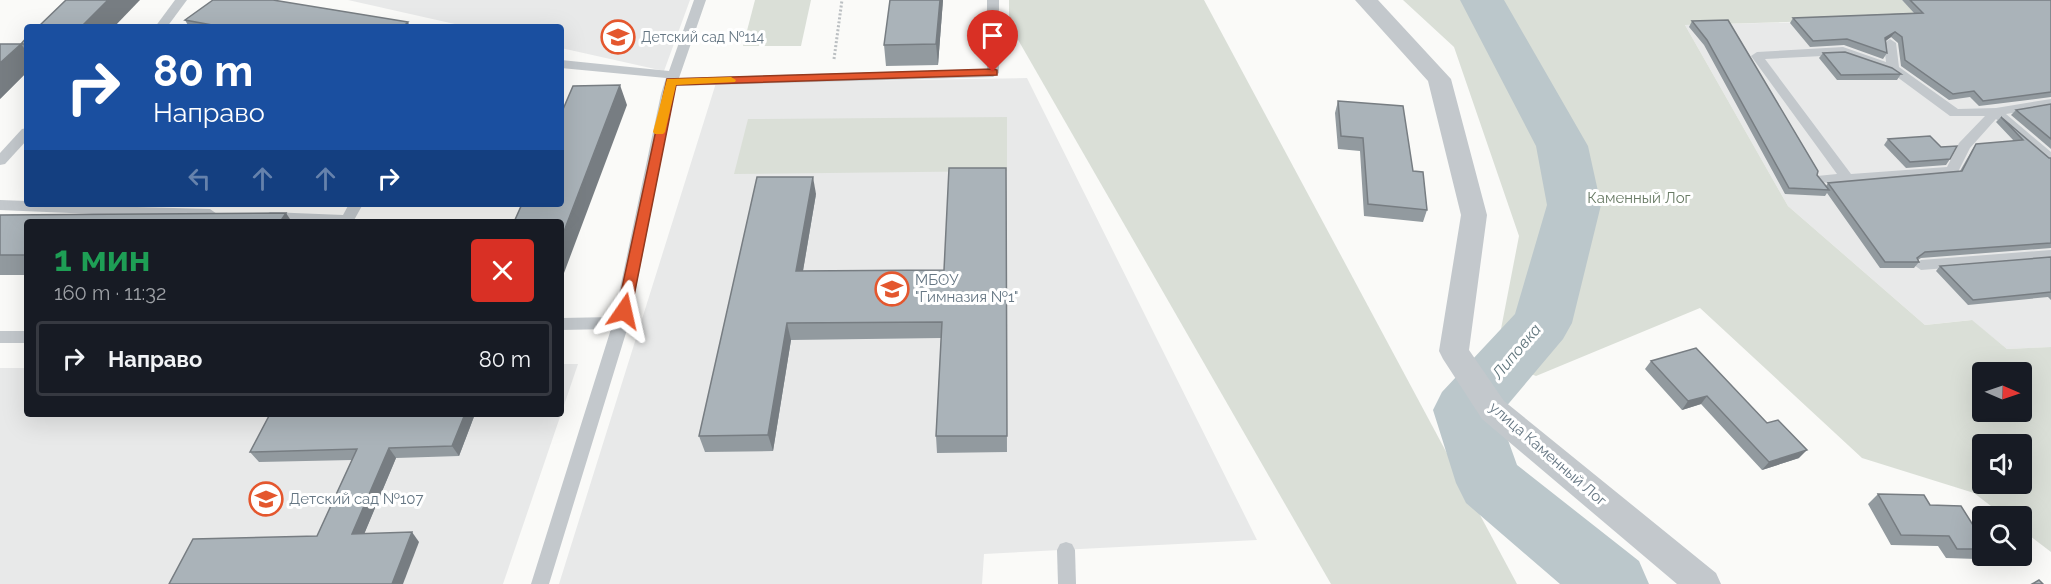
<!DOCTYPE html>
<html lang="ru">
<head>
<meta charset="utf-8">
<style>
	:root { --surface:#171b24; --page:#20242c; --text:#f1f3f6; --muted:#9ea1a6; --line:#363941 }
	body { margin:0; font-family:Raleway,sans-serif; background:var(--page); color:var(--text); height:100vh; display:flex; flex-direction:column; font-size:22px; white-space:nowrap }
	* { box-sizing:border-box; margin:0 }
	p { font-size:20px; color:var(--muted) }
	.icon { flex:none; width:33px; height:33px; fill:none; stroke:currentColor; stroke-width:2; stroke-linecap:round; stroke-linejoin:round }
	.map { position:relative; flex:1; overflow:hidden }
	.drawer { position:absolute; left:24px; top:219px; width:540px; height:198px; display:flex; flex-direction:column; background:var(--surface); border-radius:6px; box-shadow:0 6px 24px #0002 }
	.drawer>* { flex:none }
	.top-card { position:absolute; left:24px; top:24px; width:540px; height:183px; border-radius:6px; box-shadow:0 6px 24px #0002; background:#1a4fa0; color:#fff; overflow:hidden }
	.needle { width:39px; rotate:92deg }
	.tools { position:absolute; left:1972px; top:362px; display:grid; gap:12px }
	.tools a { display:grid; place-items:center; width:60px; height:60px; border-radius:6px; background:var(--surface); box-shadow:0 6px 24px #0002; font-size:30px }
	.pin { position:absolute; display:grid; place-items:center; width:51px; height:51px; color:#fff; margin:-62px -26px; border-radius:50% 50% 50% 0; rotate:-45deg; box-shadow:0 0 6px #0007 }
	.pin .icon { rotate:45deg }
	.me { position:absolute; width:66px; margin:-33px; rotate:11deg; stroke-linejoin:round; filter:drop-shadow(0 0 4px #0008) }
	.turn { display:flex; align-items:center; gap:21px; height:126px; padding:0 30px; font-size:27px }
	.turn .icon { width:78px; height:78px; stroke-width:2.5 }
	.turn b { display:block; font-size:42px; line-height:51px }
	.lanes { display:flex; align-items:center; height:57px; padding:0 30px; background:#0003; justify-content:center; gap:30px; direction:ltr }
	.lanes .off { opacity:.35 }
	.round { display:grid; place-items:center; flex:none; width:63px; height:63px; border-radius:6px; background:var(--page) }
	.summary { display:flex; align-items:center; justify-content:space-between; height:102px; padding:0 30px }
	h1 { font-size:36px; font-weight:700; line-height:45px; color:#1e9e55 }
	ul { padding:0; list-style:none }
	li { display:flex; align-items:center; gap:18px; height:75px; margin:0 12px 9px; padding:0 18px; border:3px solid var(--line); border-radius:6px }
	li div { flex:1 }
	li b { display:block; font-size:22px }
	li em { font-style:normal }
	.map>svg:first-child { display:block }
	.built { fill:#e8e9e9 }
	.green { fill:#dadfd7; fill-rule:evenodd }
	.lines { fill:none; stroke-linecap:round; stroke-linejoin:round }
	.river { fill:#bbc7cb; fill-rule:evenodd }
	.path { stroke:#bbbfc2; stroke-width:3; stroke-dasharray:2 2; stroke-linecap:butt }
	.lane { fill:#c3c8cc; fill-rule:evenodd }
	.street { fill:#c3c8cc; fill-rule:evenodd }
	.wall { fill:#929a9f }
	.shaded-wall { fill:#777d82 }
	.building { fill:#aab3b9; stroke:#777d82; stroke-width:1.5 }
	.route { fill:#e4572e; stroke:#94391e; stroke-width:1.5 }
	.slow { fill:#f59e0b }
	.labels { text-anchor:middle; stroke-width:6; stroke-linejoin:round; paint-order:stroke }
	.far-poi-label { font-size:14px; fill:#657683; stroke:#fff; text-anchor:start }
	.park-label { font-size:15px; fill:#687a64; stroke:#fff }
	.poi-label { font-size:15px; fill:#657683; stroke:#fff; text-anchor:start }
	.street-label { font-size:15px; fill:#657683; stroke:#fff }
	.water-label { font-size:16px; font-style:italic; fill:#60757c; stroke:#fff }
</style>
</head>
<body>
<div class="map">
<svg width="2051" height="584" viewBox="0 0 2051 584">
	<rect width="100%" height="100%" fill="#fafaf8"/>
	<g class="built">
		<polygon points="348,0 690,0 664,71 561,48 561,27 468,27"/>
		<polygon points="2051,0 2051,347 2007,349 1971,320 1925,325 1788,206 1685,25 1882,20"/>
		<polygon points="1027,78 1257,540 984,554 982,584 559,584 716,83"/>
		<polygon points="561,364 578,364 561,414"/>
		<polygon points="0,368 27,368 27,414 561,414 503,584 0,584"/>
	</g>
	<g class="green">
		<polygon points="755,0 811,0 801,46 743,46"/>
		<polygon points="1009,0 1204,0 1517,584 1331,584 1009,24"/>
		<path d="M1403,0H1902L1919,18L1685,25L1788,206L1925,325L1972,320L2007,349L2051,347V552L2022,530V516H2004L1974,493L1862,458L1700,308L1536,376L1495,360L1519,236L1454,47ZM1983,372H2022V411H1983ZM1983,444H2022V483H1983Z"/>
		<polygon points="1007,117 1007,171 734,174 748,119"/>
	</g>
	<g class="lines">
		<polygon class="river" points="1460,0 1504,0 1588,146 1601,205 1572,323 1563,339 1499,415 1517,465 1639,561 1649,584 1560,584 1466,503 1456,483 1433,410 1442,392 1515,314 1547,205 1536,146"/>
		<polyline class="path" points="834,59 842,0"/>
		<g class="lane">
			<polygon points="175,0 187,0 167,27 155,27"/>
			<polygon points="694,0 706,0 679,78 987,69 987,0 999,0 999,73 993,77 676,86 629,323 549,584 531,584 611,329 561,330 561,318 614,317 661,94 666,78 561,68 561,60 669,71"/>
			<path d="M1890,39L1896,43L1899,67L1958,109L1996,108L2051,99V107L2006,114L2051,152V163L2046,162L1996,119L1970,148L1957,174L1847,184L1817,182L1815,179L1817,176L1837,174L1751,56L1757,52L1843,47L1886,62L1884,43ZM1842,55L1889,71L1950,116H1985L1959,143L1947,167L1851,174L1765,59Z"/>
			<polygon points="27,128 27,140 5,164 0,165 0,153 22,129"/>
			<polygon points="0,200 27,201 27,204 210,209 217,214 210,219 0,210"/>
			<polygon points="349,204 363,204 353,222 270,222 263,217 270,212 343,215"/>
			<polygon points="2051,250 2051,260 1921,270 1914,265 1921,260"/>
			<rect x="0" y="331" width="27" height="12"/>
			<polygon points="1066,542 1072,544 1075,550 1076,584 1058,584 1057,550 1060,544"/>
		</g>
		<polygon class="street" points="1355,0 1378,0 1451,79 1487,215 1469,350 1504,401 1716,573 1721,584 1677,584 1482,419 1443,359 1439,351 1461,215 1428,81"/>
	</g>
	<g class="wall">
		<polygon points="943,0 938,65 886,66 884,45"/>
		<polygon points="1902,0 2051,0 2051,97 1979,106 1970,97 1949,100 1901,66 1898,43 1891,37 1886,41 1887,53 1883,59 1844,45 1810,47 1790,23 1793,18 1914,13"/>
		<polygon points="185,20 410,27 189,27"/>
		<polygon points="1692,21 1826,186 1828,183 1960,171 1972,150 1976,144 2014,141 1996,122 2001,117 2049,158 2051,158 2051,248 1921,258 1918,260 1919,262 1914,268 1880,268 1827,193 1825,196 1785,194 1704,45 1689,27"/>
		<polygon points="27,37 27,72 0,99 21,44"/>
		<polygon points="1823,53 1901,74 1897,80 1837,80 1819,58"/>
		<polygon points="1338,101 1413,171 1427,210 1423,222 1364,216 1360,151 1338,149 1335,113"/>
		<polygon points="2051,104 2051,149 2011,115 2016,110"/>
		<polygon points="1888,139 1950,159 1946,165 1906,168 1884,145"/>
		<polygon points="1006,168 1007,452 937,453 936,436 941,338 791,340 773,451 705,452 699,436 816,194 803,271 944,270"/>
		<polygon points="0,215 27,222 27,275 0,275"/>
		<polygon points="2051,257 2051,300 2048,297 1968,305 1936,271 1940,266"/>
		<polygon points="1651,361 1767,423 1799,458 1762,470 1701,404 1682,410 1645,369"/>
		<polygon points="475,414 459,456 396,458 364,534 419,542 317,536 352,460 259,462 250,452"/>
		<polygon points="1878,494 1930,505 1983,541 1983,554 1977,559 1946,558 1938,546 1891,545 1868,504"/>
	</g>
	<g class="shaded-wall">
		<polygon points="108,0 140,0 114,27 81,27"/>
		<polygon points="940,0 943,0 938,65 936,44"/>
		<polygon points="408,22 410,27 403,27"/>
		<polygon points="1895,32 1891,37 1882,43 1885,38"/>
		<polygon points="21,44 27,52 27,72 0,99 0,63"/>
		<polygon points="620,85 627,105 561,281 561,239"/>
		<polygon points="813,177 816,194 800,288 796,271"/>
		<polygon points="286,213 292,222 280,222"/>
		<polygon points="787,323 791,340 773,451 768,435"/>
		<polygon points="1707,396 1701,404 1682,410 1688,401"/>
		<polygon points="465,414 475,414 459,456 452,446"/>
		<polygon points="389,448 396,458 360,544 352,534"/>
		<polygon points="1807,450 1799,458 1762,470 1769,462"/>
		<polygon points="412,532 419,542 403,584 392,584"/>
	</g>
	<g class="building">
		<polygon points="66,0 108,0 81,27 38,27"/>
		<polygon points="213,0 273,0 408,22 403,27 223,27 185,20"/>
		<polygon points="890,0 940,0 936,44 884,45"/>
		<polygon points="1910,0 2051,0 2051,92 1983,101 1974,91 1953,94 1905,60 1902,37 1895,32 1885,38 1887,53 1847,39 1813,41 1793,18 1923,13"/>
		<polygon points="1728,20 1818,171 1817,175 1829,190 1789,188 1707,40 1692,21"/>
		<polygon points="27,37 27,44 21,44"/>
		<polygon points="0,44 21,44 0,63"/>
		<polygon points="1845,52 1892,68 1901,74 1841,75 1823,53"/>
		<polygon points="620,85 561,239 561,222 514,222 522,204 561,204 561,114 573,86"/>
		<polygon points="1338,101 1403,106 1413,171 1423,172 1427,210 1368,204 1363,138 1341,136"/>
		<polygon points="2051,104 2051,139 2016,110"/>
		<polygon points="2001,117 2049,158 2051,158 2051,243 1925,252 1917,258 1919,262 1885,262 1828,183 1962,171 1976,144 2023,140"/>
		<polygon points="1930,136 1941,147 1957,146 1950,159 1910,162 1888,139"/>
		<polygon points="949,168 1006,168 1007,436 936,436 942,322 787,323 768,435 699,436 757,177 813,177 796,271 944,270"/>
		<polygon points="286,213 280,222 27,222 27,255 0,255 0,215"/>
		<polygon points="2051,257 2051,292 1973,300 1940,266"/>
		<polygon points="1696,348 1767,423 1778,420 1807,450 1769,462 1707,396 1688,401 1651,361"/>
		<polygon points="270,414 465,414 452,446 389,448 352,534 412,532 392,584 169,584 193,539 317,536 357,449 250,452"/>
		<polygon points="1878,494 1924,495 1930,505 1961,506 1983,541 1983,549 1957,549 1949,536 1901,535"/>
		<polygon points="2039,580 2043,584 2032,584"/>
	</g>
	<polygon class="route" points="993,69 997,70 997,75 676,85 631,311 629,314 619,314 617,311 667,79"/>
	<polygon class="slow" points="731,77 736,80 735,82 676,85 665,132 663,134 655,134 653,132 667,79"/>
	<defs>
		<g id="school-ring" transform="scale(1.725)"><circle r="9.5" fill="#fff" stroke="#e4572e" stroke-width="1.5"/><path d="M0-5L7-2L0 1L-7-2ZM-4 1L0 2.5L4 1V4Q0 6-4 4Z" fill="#e4572e"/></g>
	</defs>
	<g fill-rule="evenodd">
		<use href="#school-ring" x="618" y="37"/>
		<use href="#school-ring" x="892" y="289"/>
		<use href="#school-ring" x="266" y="499"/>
	</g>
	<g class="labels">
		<g class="far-poi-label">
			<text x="641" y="42">Детский сад №114</text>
		</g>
		<g class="park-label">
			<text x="1639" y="203">Каменный Лог</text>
		</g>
		<g class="poi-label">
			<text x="915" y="285">МБОУ<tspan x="915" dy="17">"Гимназия №1"</tspan></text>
			<text x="289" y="504">Детский сад №107</text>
		</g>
		<g class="street-label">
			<text transform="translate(1548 454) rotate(41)" y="5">улица Каменный Лог</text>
		</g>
		<g class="water-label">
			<text transform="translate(1516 351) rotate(-50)" y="6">Липовка</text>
		</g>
	</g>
</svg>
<div class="tools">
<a><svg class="needle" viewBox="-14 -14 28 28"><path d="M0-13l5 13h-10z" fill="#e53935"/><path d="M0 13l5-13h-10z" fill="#9ea1a6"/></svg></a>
<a><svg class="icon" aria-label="sound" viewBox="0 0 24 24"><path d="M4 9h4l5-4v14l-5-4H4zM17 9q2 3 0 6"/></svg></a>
<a><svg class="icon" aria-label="search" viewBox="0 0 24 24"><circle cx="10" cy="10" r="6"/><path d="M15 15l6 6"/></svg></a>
</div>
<div class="pin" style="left:993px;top:72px;background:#d93025"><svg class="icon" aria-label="arrive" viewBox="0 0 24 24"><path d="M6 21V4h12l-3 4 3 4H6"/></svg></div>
<svg class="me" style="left:624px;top:311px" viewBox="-20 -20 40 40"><path d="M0-17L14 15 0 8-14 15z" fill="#e4572e" stroke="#fff" stroke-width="4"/></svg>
<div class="top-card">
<div class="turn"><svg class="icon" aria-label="right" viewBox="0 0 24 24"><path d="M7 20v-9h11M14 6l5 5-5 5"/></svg><div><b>80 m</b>Направо</div></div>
<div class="lanes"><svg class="icon off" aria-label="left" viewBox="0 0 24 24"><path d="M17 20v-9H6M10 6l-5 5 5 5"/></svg><svg class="icon off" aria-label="ahead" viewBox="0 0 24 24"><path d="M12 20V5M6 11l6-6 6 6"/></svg><svg class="icon off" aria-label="ahead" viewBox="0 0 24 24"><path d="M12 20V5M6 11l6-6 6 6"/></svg><svg class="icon" aria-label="right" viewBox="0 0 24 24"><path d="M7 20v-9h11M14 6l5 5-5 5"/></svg></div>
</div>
<section class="drawer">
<div class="summary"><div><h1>1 мин</h1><p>160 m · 11:32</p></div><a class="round" style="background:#d93025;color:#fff"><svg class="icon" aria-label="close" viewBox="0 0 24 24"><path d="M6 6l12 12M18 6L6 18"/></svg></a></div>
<ul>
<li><svg class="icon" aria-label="right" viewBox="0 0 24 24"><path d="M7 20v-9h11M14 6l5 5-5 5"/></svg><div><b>Направо</b></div><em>80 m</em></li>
</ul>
</section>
</div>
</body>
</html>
